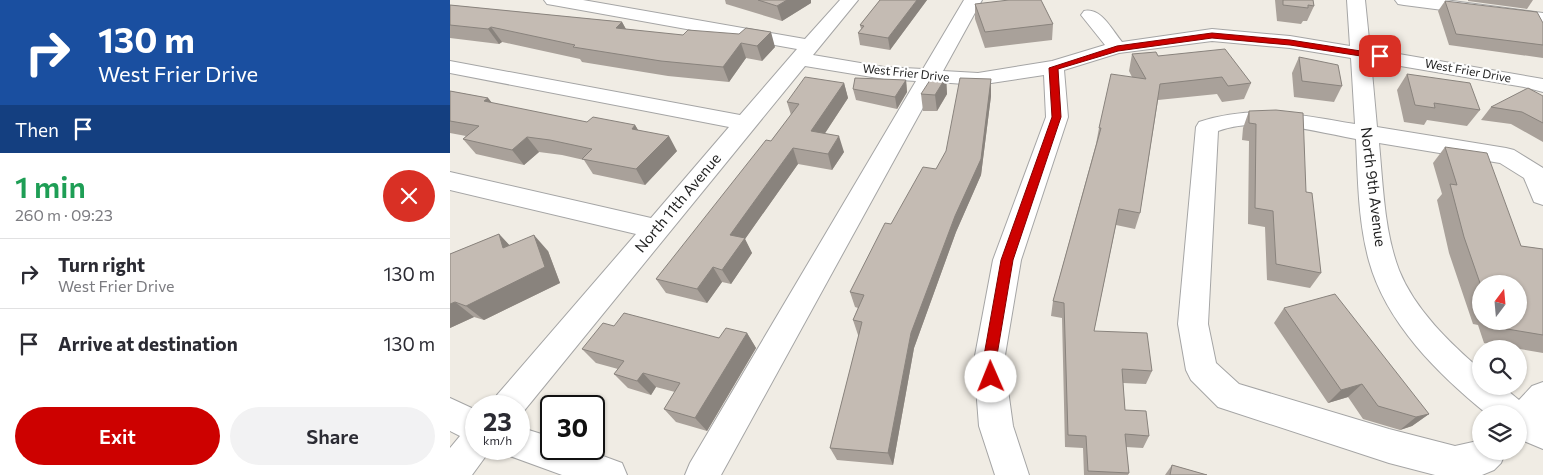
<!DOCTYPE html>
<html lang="en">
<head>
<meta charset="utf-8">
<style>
	:root { --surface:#fff; --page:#f2f2f3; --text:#2b2b33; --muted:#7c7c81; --line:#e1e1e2; --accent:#cd0100 }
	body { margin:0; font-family:Commissioner,sans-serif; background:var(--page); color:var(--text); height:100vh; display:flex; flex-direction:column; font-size:19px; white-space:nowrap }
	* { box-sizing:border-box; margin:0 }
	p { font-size:16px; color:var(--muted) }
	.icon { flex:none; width:28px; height:28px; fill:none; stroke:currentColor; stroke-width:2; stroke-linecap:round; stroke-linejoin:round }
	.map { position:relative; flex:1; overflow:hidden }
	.drawer { display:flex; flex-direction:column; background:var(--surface); width:450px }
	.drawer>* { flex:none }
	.guide { background:#1a4fa0; color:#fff; overflow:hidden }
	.needle { width:32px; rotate:16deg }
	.buttons { position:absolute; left:1022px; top:275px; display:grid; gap:10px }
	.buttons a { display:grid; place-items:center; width:55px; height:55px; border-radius:50%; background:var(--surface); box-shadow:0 1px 4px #0004; font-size:25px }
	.speed { position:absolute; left:15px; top:395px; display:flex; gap:10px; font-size:25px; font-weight:700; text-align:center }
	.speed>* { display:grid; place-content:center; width:65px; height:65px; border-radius:50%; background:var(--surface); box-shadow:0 1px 4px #0004; line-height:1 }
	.speed small { font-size:12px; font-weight:400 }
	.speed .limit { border:2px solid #111; border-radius:8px; background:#fff; color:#111 }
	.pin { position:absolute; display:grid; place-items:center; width:42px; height:42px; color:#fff; margin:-21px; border-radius:10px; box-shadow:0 2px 8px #0006 }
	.me { position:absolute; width:55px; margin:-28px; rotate:359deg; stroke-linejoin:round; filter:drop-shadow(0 0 4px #0008) }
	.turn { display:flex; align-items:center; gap:18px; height:105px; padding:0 15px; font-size:22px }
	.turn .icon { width:65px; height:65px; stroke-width:2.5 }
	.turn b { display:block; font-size:35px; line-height:42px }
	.then { display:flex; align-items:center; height:48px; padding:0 15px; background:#0003; gap:10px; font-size:19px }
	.round { display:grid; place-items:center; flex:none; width:52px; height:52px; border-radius:26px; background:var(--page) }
	.head { display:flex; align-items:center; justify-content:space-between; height:85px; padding:0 15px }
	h1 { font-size:30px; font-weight:600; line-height:38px; color:#1e9e55 }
	.button { display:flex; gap:10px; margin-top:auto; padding:10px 15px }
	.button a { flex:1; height:58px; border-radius:30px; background:var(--accent); color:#fff; font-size:20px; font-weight:600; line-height:58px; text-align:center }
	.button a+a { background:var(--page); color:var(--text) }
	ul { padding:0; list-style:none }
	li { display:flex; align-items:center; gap:15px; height:70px; padding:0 15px; border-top:1px solid var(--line) }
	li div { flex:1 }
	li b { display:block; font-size:19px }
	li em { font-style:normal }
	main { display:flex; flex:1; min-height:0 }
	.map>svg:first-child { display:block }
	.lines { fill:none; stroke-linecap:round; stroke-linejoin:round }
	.minor-casing { stroke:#a5a5a5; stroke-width:2 }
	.minor { fill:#fff; fill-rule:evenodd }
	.wall { fill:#a9a19a; fill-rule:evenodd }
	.shaded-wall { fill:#89837d }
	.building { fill:#c4bbb3; stroke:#89837d }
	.route { fill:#cd0100; stroke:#850100 }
	.labels { text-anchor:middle; stroke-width:4.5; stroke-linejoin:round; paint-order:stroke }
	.far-street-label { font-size:12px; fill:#1e1e1e; stroke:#fff }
	.street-label { font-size:15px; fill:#1e1e1e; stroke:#fff }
</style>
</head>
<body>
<main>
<section class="drawer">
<div class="guide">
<div class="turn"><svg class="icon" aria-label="right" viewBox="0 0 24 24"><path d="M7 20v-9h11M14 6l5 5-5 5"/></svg><div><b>130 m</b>West Frier Drive</div></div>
<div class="then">Then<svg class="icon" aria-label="arrive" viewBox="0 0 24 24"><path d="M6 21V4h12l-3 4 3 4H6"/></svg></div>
</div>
<div class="head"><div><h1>1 min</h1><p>260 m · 09:23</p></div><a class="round" style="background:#d93025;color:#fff"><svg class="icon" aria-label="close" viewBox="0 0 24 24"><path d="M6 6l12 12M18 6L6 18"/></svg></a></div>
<ul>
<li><svg class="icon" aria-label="right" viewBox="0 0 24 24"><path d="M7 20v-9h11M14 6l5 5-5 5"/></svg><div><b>Turn right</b><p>West Frier Drive</p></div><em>130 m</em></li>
<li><svg class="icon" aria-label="arrive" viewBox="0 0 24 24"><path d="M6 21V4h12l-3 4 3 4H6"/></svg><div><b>Arrive at destination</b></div><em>130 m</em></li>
</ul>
<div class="button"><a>Exit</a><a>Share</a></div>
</section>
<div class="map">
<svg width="1093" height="475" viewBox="0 0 1093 475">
	<rect width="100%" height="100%" fill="#f0ece4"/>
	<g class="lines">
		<g class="minor-casing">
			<g id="minor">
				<path d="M94,0H133L355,39L390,0H408L363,55L434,67L473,69L514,0H532L493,71L528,73L602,61L655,45L631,15L634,11C651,7 662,30 672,42L762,29L840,36L900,46L897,0H915L920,49L1093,79V92L1074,87L921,61L927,127L1056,148L1064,150L1093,168V205L1084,202L1074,178L1050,163L929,143C933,184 934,231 949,270C965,310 1000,343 1031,370V386H1052L1069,400L1082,386L1093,382V449L1069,439V414H1037C988,374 936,323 919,261C908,221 908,179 906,139C862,131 812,116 768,131L758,324L766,363L789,384L939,429L1005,446L1023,442L1031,437V451H1056L1051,463L1044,470L1032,475H985L939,463L768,407L741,380L736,370L728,324L746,127L749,122C804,104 850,115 905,124L901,58L840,48L762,41L669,53L614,70L618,117L571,260L554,361L563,426L579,475H545L529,426L524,361L543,260L596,117L594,75L528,85L487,82L271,475H235L240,463L466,81L434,79L355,66L69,417V406H42L47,395L186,234L0,190V172L201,218L279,127L0,73V61L290,115L347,49L103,5L97,4Z"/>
				<polygon points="945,0 995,0 1093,13 1093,23 954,5 948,4"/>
				<polygon points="0,398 26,410 26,449 41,449 22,475 0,475 0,448 10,436 0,431"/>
				<polygon points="69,427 101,437 101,449 134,449 172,463 177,475 112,475 57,455 55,449 69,449"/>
			</g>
		</g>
		<use href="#minor" class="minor"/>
	</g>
	<g class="wall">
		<polygon points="275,0 361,0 361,3 332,21 276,4"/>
		<polygon points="430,0 477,0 440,50 410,45 408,33 411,29 410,25"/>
		<polygon points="825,0 863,0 864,6 857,21 853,21 851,24 827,21"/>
		<polygon points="1018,0 1083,0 1077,9 1018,1"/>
		<polygon points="995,1 1093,23 1093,58 999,45 988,11"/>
		<polygon points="592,2 603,24 602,40 535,48 525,19 525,4"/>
		<polygon points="0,5 172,22 176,29 325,47 312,61 296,58 279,82 218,76 132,62 130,59 52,42 49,44 0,38"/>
		<polygon points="682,54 708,56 801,83 794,99 772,102 767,94 708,100 690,213 685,229 666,225 644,331 702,371 696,384 673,383 675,410 699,436 693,448 676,447 679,473 678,475 634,475 633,448 615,447 612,318 601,316 603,301 646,144 649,128 682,77 679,71"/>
		<polygon points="849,57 892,86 884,102 844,97 842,73"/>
		<polygon points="957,74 1030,110 1017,126 977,120 974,125 954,122 947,90"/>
		<polygon points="496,77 497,94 487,111 473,111 471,94"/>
		<polygon points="541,79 541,96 531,175 506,232 464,348 443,465 387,460 380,448 409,335 408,335 403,320 408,308 405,307 400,292 441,224 486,169"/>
		<polygon points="456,80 457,92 447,109 406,100 403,89"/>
		<polygon points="394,83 398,98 375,133 394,152 382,170 348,164 295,239 302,253 281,284 272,282 257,303 216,293 206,279 321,141 341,115 337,102"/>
		<polygon points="0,91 38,98 42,103 137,122 185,125 188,130 227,151 195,185 143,174 134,160 112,155 89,152 74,165 26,154 13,139 16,136 0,133"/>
		<polygon points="1093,96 1093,142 1061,124 1031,120 1041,107"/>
		<polygon points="799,111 856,192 871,273 860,288 817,280 815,227 798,224 799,141 792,140 793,128"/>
		<path d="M995,147L1071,246L1093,249V353L1034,343L1028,325L1023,324L999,253L987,200L992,194L983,163ZM1031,284L1069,321H1031Z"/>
		<polygon points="49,234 59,245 98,251 110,283 34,320 24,317 0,328 0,254"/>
		<polygon points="834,308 979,414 962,426 950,430 913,419 898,397 878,403 824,323"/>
		<polygon points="164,326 269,338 297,333 306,348 257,431 226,422 214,409 225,392 206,387 201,395 178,388 164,374 168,369 146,363 132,349"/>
		<polygon points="722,465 757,475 715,475"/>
	</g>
	<g class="shaded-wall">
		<polygon points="337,0 361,0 361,3 332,21 327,6"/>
		<polygon points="467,0 477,0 440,50 438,38"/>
		<polygon points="172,22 180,37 166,28"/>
		<polygon points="41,27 52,42 49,44 38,29"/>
		<polygon points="321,32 325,47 312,61 307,46"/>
		<polygon points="291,43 296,58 279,82 273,67"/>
		<polygon points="496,77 497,94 487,111 485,95"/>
		<polygon points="541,79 541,96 531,175 506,232 464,348 443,465 438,453 461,333 505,216"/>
		<polygon points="456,80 457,92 447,109 445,97"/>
		<polygon points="394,83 398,98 366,147 361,131"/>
		<polygon points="38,98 50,113 34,101"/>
		<polygon points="185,125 194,140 182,129"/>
		<polygon points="219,136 227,151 195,185 186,169"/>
		<polygon points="389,136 394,152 382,170 378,154"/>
		<polygon points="77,137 89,152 74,165 62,150"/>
		<polygon points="343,148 348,164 295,239 302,253 281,284 272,270 280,235"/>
		<polygon points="49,234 64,250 53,248"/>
		<polygon points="84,235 98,251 110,283 34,320 16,306"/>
		<polygon points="263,267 272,282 257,303 247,289"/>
		<polygon points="5,302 24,317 0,328 0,304"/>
		<polygon points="297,333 306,348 257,431 245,418"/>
		<polygon points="193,373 206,387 201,395 187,381"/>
		<polygon points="912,384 898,397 878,403 891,390"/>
		<polygon points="979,414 962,426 950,430 966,417"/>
	</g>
	<g class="building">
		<polygon points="308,0 337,0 327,6"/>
		<polygon points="430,0 467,0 438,38 408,33 414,26 410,25"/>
		<polygon points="559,0 591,0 603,24 535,32 525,4"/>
		<polygon points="833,0 863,0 864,6 858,5 858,8 833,5"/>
		<polygon points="995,1 1087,12 1093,23 1093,45 1006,34"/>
		<polygon points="0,5 172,22 166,28 233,35 238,30 289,34 296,28 321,32 307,46 291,43 273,67 211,61 123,47 125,45 41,27 38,29 0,25"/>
		<polygon points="775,49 801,83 778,86 772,77 710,84 690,213 669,209 644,331 697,333 702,371 672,369 675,410 696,411 699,436 675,434 679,473 638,471 636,436 618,435 614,303 603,301 651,128 649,128 661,74 696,79 682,54 706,52 708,56"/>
		<polygon points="849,57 888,65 892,86 852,81"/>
		<polygon points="957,74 1020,83 1030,110 984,103 985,108 965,105"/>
		<polygon points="355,77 394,83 361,131 389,136 378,154 343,148 280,235 295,238 272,270 263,267 247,289 206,279 316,140 321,141 349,104 337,102"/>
		<polygon points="482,77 496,77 485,95 471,94"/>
		<polygon points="405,78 456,80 445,97 403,89"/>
		<polygon points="510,78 541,79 531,159 505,216 461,333 438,453 380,448 412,322 403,320 414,295 400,292 435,223 441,224 473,167 486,169 496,151"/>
		<polygon points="1078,88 1093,96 1093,123 1072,112 1041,107"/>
		<polygon points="0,91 38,98 34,101 137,122 143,117 185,125 182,129 219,136 186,169 132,159 142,149 100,140 77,137 62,150 13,139 29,126 0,121"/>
		<polygon points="826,110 853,113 856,192 862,193 871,273 826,264 823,211 805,208 806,124 799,123 799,111"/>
		<polygon points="995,147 1037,153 1071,246 1093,249 1093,335 1051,328 1049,321 1069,321 1069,284 1031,284 1031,286 1014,237 1000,184 1007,185"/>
		<polygon points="49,234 53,248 84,235 95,267 16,306 5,302 0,304 0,254"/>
		<polygon points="885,294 979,414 966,417 928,406 912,384 891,390 834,308"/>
		<polygon points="174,313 269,338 276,328 297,333 245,418 214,409 230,383 193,373 187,381 164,374 174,361 132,349 153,323 164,326"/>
		<polygon points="722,465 757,475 720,475"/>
	</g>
	<polygon class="route" points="762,33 840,40 930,54 934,56 930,59 840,45 762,38 668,51 608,69 611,117 563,260 546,361 548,377 546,382 541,384 536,382 533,361 551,260 602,117 599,68 667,46"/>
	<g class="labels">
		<g class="far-street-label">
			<text transform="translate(1018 71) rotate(10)" y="4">West Frier Drive</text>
			<text transform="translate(456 73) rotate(6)" y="4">West Frier Drive</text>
		</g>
		<g class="street-label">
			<text transform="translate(923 187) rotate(83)" y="5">North 9th Avenue</text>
			<text transform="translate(228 203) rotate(-50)" y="5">North 11th Avenue</text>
		</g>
	</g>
</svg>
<div class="buttons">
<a><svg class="needle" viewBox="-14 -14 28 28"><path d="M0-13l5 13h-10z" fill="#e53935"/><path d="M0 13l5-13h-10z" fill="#7c7c81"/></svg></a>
<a><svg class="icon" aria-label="search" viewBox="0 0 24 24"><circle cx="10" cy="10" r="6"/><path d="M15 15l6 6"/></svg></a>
<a><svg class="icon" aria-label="layers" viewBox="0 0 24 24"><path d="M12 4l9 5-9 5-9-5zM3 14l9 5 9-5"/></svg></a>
</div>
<div class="speed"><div>23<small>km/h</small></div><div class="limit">30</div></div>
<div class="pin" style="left:930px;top:56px;background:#d93025"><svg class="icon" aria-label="arrive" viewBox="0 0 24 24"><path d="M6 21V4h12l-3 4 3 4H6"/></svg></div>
<svg class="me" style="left:541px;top:377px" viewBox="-20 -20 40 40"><circle r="19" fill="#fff"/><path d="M0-13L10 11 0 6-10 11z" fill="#cd0100"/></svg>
</div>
</main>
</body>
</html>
